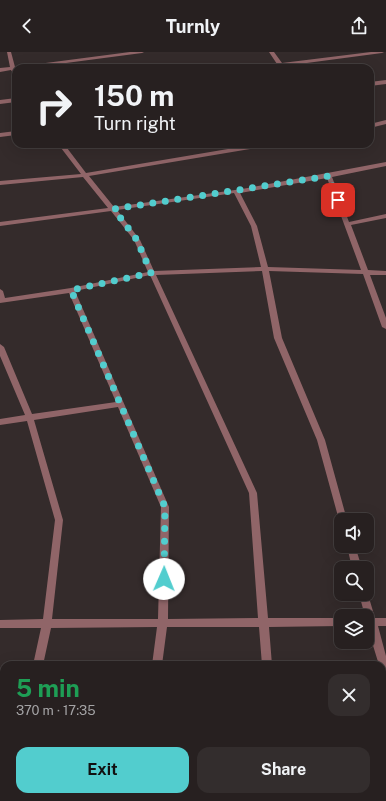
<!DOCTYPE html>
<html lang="en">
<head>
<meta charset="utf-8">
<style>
	:root { --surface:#272020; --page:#332d2d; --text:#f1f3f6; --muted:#a4a3a5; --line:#433e3e; --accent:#52cdce }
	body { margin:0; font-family:"Public Sans",sans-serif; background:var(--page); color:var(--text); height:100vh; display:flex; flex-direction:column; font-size:15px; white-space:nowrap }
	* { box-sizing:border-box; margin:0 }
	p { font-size:13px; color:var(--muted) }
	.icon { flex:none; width:22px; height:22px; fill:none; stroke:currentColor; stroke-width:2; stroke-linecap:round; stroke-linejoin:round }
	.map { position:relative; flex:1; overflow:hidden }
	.side { position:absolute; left:0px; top:609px; width:386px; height:140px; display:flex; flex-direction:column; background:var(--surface); border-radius:12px 12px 0 0; box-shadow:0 4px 16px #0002,0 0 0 1px var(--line) }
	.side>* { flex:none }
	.guide { position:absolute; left:12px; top:12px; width:362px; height:84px; border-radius:12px; box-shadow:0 4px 16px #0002,0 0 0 1px var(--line); background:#272020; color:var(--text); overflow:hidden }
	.controls { position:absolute; left:334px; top:461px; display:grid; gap:8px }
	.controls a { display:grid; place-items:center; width:40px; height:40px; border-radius:8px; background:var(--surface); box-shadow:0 4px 16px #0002,0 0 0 1px var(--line); font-size:20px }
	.pin { position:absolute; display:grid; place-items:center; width:34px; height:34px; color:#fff; margin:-17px; border-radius:8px; box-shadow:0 2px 6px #0006 }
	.me { position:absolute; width:44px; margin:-22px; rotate:1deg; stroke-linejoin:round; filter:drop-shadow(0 0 3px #0008) }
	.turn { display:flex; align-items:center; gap:14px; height:84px; padding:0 16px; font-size:18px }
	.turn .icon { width:52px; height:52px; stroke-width:2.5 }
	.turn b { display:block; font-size:28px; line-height:34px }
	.round { display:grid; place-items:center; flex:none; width:42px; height:42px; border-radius:12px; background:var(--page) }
	.summary { display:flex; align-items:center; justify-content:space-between; height:68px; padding:0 16px }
	h1 { font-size:24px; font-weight:700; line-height:30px; color:#1e9e55 }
	.primary-button { display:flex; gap:8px; margin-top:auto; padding:8px 16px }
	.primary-button a { flex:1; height:46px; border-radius:12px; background:var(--accent); color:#111; font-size:16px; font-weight:700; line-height:46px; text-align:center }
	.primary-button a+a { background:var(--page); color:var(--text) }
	header { display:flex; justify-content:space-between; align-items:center; height:52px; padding:0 16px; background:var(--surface); font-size:18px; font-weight:700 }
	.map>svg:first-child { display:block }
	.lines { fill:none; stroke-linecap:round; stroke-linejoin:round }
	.minor { fill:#906568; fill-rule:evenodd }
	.route { stroke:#52cdce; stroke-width:7; stroke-dasharray:0 12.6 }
</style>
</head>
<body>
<header><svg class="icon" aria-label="back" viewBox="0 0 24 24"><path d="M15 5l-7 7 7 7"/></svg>Turnly<svg class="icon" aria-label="share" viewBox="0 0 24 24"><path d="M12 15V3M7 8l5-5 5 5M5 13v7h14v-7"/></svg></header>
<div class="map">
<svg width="386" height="749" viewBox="0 0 386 749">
	<rect width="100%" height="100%" fill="#342b2b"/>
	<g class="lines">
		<g class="minor">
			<polygon points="7,0 11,0 15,15 130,0 144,0 142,1 28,16 16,16 16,24 14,23 11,18 0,20 0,16 10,15"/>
			<polygon points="269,0 274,0 282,11 371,0 384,0 382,1 284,14 284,16 279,15 256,16 259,14 277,12"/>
			<polygon points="386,28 386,32 370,34 370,30"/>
			<polygon points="16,46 16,50 0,52 0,48"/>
			<polygon points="386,68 386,72 370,76 370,72"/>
			<polygon points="16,79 16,83 0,85 0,81"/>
			<path d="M58,92H64L86,121L258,92H271L268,94L89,124L114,155L242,137L386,110V114L332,125L349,170L386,162V166L351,173L368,218L386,219V223H370L386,266V277L382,275L363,222L269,219L282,286L325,388L347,468H341V471L339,468L317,388L274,286L262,219L156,223L257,441L268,566H341V574L269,575L272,613H262L259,575H167L162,613H152L157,575L51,576L43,613H33L41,576H0V568L43,567L55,468L27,369L0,373V367L25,363L0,304V292L4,295L32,362L116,350L69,241L0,251V237L3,239L5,246L71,236L148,220L134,188L111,159L0,174V170L108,156L83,125L0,133V129L81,122ZM327,126L361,218L268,215L257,174L240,141ZM234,141L251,174L261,215L154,219L140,188L117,158ZM150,223L249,441L258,566L168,567L169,455L75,239ZM118,355L161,455L158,567H52L63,468L34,368Z"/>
			<polygon points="347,494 355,494 362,516 352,516"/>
			<polygon points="367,539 375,566 386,566 386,574 378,574 386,604 386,627 382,624 382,613 379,613 367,574 367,564 365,564 359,542 367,542"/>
			<polygon points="3,741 4,745 13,745 12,749 0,749"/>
			<rect x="132" y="745" width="12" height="4"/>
			<polygon points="273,745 285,745 286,749 274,749"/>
		</g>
	</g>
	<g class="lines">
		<polyline class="route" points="164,527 165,455 71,238 151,221 137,188 114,157 329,124 338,148"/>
	</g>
</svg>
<div class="controls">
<a><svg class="icon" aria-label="sound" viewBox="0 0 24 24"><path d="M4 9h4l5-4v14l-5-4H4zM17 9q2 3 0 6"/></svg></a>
<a><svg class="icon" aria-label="search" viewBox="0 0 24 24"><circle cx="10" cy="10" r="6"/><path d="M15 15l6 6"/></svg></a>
<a><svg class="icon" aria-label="layers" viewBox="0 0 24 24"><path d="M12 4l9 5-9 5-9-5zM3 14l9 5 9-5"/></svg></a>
</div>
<div class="pin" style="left:338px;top:148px;background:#d93025"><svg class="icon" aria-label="arrive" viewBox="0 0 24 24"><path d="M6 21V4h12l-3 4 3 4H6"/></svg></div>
<svg class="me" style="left:164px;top:527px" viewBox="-20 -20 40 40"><circle r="19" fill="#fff"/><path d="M0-13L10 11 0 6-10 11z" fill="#52cdce"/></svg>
<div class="guide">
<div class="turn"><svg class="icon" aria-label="right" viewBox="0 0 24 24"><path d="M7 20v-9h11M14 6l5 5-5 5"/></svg><div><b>150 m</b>Turn right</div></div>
</div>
<section class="side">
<div class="summary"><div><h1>5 min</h1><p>370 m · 17:35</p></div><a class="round"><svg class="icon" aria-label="close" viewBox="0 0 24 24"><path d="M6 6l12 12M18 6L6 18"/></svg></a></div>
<div class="primary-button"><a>Exit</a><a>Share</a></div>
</section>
</div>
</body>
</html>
